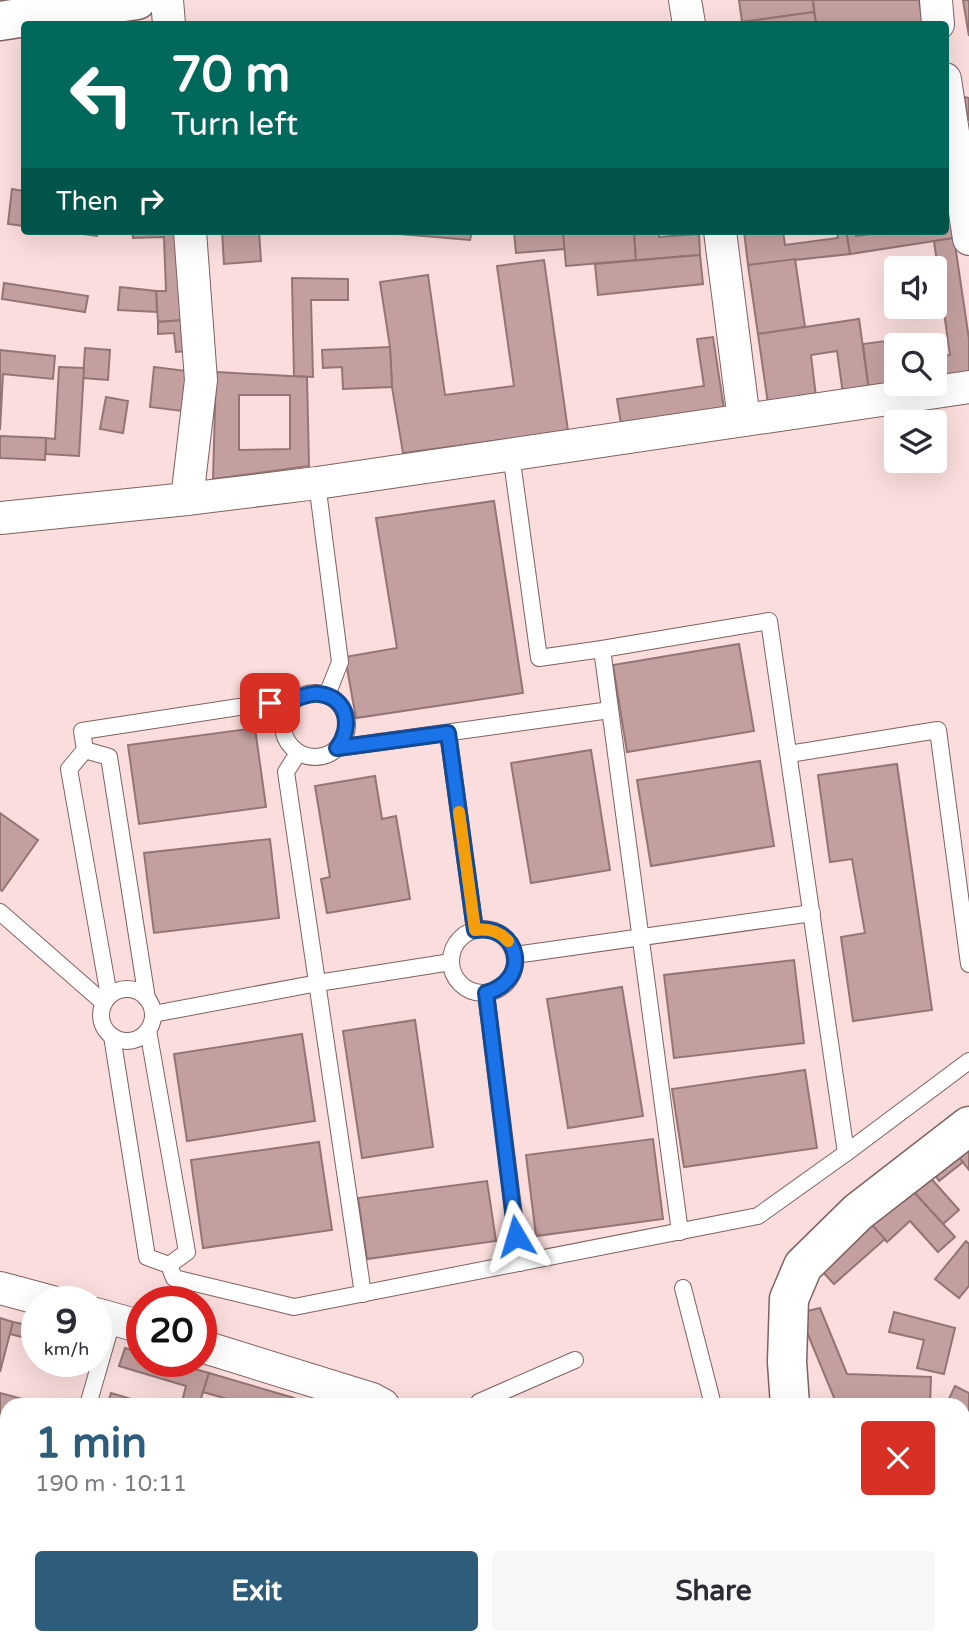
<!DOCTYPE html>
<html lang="en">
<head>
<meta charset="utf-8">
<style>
	:root { --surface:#fff; --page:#f7f7f7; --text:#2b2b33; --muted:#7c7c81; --accent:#2e5d7c }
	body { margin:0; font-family:"Varela Round",sans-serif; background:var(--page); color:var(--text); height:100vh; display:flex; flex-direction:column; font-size:26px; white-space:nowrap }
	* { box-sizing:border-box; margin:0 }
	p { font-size:23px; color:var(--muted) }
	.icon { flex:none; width:38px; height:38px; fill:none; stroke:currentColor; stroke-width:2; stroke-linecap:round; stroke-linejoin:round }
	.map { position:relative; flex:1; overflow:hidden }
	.sheet { position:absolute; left:0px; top:1398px; width:970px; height:247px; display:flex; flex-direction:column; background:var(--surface); border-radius:21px 21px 0 0; box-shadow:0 7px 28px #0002 }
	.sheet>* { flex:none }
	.guide { position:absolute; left:21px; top:21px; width:928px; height:214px; border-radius:7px; box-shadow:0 7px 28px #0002; background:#00695c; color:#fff; overflow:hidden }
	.buttons { position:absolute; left:884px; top:256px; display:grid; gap:14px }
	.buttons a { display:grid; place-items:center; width:63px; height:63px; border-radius:7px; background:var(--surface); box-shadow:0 7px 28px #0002; font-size:35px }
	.speed { position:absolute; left:21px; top:1286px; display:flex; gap:14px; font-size:35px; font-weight:700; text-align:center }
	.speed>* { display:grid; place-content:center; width:91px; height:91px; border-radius:50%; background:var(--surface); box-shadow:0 7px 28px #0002; line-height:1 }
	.speed small { font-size:18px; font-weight:400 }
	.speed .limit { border:10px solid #d22; background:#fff; color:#111 }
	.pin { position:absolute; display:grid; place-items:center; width:60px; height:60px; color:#fff; margin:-30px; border-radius:14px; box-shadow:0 4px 10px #0006 }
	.me { position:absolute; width:77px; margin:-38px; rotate:353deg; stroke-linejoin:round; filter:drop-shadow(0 0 5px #0008) }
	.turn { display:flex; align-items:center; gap:24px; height:147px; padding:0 35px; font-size:32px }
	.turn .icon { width:91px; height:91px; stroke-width:2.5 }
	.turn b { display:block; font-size:49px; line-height:60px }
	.then { display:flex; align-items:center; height:66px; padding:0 35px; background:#0003; gap:14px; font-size:26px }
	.round { display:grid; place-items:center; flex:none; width:74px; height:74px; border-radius:7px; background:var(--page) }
	.summary { display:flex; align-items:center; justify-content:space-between; height:119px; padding:0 35px }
	h1 { font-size:42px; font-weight:700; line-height:52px; color:var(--accent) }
	.primary-button { display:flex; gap:14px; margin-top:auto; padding:14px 35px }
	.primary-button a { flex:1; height:80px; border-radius:7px; background:var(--accent); color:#fff; font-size:28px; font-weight:700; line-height:80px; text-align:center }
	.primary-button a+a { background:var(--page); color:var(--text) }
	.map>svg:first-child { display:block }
	.built { fill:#fbcece }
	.building { fill:#c3a09f; stroke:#957574; stroke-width:2; fill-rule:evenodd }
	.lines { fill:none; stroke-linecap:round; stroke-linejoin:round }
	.lane-casing { stroke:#816161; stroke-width:18 }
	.street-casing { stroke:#816161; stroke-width:34 }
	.secondary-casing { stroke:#816161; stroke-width:41 }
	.lane { stroke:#fff; stroke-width:16 }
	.street { stroke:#fff; stroke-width:32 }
	.secondary { stroke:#fff; stroke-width:38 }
	.route-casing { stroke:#114b97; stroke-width:18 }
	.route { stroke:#1a73e8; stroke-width:12 }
	.slow { stroke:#f59e0b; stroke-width:12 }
</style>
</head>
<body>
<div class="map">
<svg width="969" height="1644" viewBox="0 0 969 1644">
	<rect width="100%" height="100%" fill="#fadddc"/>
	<g class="built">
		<polygon points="963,1542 969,1544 969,1644 901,1644 902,1638 962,1638"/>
		<polygon points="603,1638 891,1638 890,1644 604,1644"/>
	</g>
	<g class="building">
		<polygon points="739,0 813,0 814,12 742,22"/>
		<polygon points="813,0 919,0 923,24 816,24"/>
		<polygon points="963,0 969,0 969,36"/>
		<polygon points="814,12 816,24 743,24 742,22"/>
		<polygon points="964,97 969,98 969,120 968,120"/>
		<polygon points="945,173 954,238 850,254 846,231 856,231 856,236 892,231 945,231"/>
		<polygon points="12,189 24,191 24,226 8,224"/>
		<polygon points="61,231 98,231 97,236"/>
		<polygon points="132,231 180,231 184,320 158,322 156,291 166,291 164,237 133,238"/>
		<polygon points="222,231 259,231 261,261 224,264"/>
		<polygon points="388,231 472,231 470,240 388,233"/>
		<polygon points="514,231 563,231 565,249 516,253"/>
		<polygon points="563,231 634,231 636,260 566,266"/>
		<polygon points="634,231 659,231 659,237 699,234 700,255 636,260"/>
		<polygon points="744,231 783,231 785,245 838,238 837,231 846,231 850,254 748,265"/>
		<polygon points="954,238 969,339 969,376 934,381 934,357 950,355 934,241"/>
		<polygon points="700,255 703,284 598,295 595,264"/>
		<polygon points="795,259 805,327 758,334 748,265"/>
		<polygon points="544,260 568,431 403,453 392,387 390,347 380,282 428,275 445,395 514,386 497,266"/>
		<polygon points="292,278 348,279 348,300 311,300 313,377 294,376"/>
		<polygon points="4,283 88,296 85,312 2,299"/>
		<polygon points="120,287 156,291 157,312 118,310"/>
		<polygon points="859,319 869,390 843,394 837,351 811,355 816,397 768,404 758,334"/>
		<polygon points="184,320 188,351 176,352 174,333 158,334 158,322"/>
		<polygon points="713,337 724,409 621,424 617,399 704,386 697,339"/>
		<polygon points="893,340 896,363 896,383 869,390 863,344"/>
		<polygon points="390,347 392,387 343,389 342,367 323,368 322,350"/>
		<polygon points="85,348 110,350 108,380 83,378"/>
		<polygon points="0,350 55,356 53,379 3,374 0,430"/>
		<polygon points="59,367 84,368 79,456 46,454 46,438 55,439"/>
		<polygon points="154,367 195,372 190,412 150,407"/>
		<path d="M216,372L307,377L309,466L213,479ZM239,395H290V449L239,450Z"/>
		<polygon points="106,397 128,401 123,433 100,429"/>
		<polygon points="0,436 46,438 45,460 0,458"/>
		<polygon points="494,501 523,693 356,718 345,657 397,648 376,518"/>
		<polygon points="739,644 754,731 627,752 613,665"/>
		<polygon points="255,728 266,807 139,824 128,745"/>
		<polygon points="591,750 610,870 531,883 511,763"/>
		<polygon points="760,761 774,846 651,866 637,780"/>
		<polygon points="897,764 932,1010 853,1021 841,937 865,933 852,859 830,862 818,775"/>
		<polygon points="375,776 382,819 396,816 410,899 327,913 321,879 330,877 315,786"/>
		<polygon points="0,813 38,840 2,891 0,890"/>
		<polygon points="270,839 279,918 154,933 144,853"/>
		<polygon points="794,960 804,1043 674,1058 664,975"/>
		<polygon points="622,987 643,1116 568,1128 547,999"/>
		<polygon points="415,1020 433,1147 362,1158 343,1031"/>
		<polygon points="302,1034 315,1121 187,1141 174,1054"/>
		<polygon points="805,1070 817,1148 684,1167 672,1089"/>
		<polygon points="653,1139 663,1219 536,1236 526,1155"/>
		<polygon points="319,1142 332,1230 203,1248 191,1160"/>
		<polygon points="969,1146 969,1170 957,1155"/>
		<polygon points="957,1155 963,1162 939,1181 933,1172"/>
		<polygon points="928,1175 959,1210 943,1224 912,1190"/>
		<polygon points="487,1181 496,1241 367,1259 358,1198"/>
		<polygon points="912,1190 955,1237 938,1252 910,1221 887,1242 872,1225"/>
		<polygon points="872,1225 885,1239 834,1284 821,1270"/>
		<polygon points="966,1241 969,1244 969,1286 959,1298 935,1279"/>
		<polygon points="820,1308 847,1374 931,1377 930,1405 835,1400 799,1313"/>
		<polygon points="894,1312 955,1328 944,1374 917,1368 924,1340 889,1332"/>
		<polygon points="0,1318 13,1322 0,1372"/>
		<polygon points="13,1322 37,1327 37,1341 10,1334"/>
		<polygon points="125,1348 142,1353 142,1362 170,1362 209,1373 199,1405 181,1405 186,1386 119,1366"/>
		<polygon points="209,1373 294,1398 291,1405 248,1405 203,1392"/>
		<polygon points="955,1386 969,1393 969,1423 962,1420 962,1405 946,1405"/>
		<polygon points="0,1393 45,1405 7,1405 7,1440 0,1438"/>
		<polygon points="111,1393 151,1405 107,1405"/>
		<polygon points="150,1638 177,1638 178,1644 152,1644"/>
		<polygon points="177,1638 209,1638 211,1643 226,1638 255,1638 257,1644 178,1644"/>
		<polygon points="255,1638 274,1638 257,1644"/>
		<polygon points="393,1638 437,1638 439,1644 386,1644 394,1642"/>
		<polygon points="437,1638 481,1638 483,1644 439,1644"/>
		<rect x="574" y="1638" width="26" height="6"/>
		<polygon points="654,1638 860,1638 859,1644 654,1644"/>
	</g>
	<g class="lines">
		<g class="lane-casing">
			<g id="lane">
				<polyline points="511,454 539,658 602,649 769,621 846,1153 969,1061"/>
				<polyline points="317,483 340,662 327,695"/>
				<polyline points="602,649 680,1232"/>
				<circle cx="315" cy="725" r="32"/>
				<polyline points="448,733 475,930"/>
				<polyline points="337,748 610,710"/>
				<polyline points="85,750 109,757 147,999"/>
				<polyline points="298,753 286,772 363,1294"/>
				<polyline points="789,754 938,730 969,964"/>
				<polyline points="0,912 104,1003"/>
				<circle cx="483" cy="961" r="32"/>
				<polyline points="515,955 812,913"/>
				<circle cx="127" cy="1015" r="26"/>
				<polyline points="486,993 520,1263"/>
				<polyline points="109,996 69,769 85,750 82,731 297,698"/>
				<polyline points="153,1014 318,983 451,962"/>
				<polyline points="148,1030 187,1252 169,1265"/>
				<polyline points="112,1036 147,1257 169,1265 174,1278 294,1307 758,1216 846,1153"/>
				<polyline points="683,1288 713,1405"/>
				<polyline points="88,1405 113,1318"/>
				<polyline points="480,1405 479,1402 575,1360"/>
				<polyline points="626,1644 627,1638"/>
			</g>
		</g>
		<g class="street-casing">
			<g id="street">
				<polyline points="167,0 169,24"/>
				<polyline points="685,0 689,24"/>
				<polyline points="936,0 938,24"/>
				<polyline points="945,79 969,239"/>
				<polyline points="720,231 744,420"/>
				<polyline points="187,499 201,380 190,231"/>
				<polyline points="0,518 187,499 317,483 969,387"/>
				<polyline points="0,1288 52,1302"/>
				<polyline points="96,1314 142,1327"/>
				<polyline points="201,1346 372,1399 383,1405"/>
			</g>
		</g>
		<g class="secondary-casing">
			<g id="secondary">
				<polyline points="0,21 137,0"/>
				<polyline points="790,1405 787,1362 789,1299 803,1266 858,1212 969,1126"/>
				<polyline points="962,1440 969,1442"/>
				<polyline points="315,1644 327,1638"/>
			</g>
		</g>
		<use href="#lane" class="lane"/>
		<use href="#street" class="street"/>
		<use href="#secondary" class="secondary"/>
	</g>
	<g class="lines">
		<g class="route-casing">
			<path id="route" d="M270,703C279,701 289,701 297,698C305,696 310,693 319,694C348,697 353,728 337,748L448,733L475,930C520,924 532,980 486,993L516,1236"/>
		</g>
		<use href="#route" class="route"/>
		<path class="slow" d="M459,812L475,930C489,928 499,931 508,941"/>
	</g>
</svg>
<div class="buttons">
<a><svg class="icon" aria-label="sound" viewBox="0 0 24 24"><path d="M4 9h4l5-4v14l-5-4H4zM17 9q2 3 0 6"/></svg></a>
<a><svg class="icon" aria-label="search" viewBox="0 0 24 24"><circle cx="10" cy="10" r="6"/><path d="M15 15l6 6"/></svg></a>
<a><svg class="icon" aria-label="layers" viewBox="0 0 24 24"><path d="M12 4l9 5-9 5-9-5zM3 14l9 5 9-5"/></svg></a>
</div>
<div class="speed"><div>9<small>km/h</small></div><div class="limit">20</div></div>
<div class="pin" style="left:270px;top:703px;background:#d93025"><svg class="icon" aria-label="arrive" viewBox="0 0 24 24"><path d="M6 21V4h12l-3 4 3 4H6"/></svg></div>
<svg class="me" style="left:516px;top:1236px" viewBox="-20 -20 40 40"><path d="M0-17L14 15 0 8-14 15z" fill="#1a73e8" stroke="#fff" stroke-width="4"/></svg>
<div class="guide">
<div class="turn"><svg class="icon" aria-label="left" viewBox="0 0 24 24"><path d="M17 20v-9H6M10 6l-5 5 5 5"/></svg><div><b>70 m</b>Turn left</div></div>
<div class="then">Then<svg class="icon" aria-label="right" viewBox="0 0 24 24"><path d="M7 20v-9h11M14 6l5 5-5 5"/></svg></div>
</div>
<section class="sheet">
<div class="summary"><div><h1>1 min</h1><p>190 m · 10:11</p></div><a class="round" style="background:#d93025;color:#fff"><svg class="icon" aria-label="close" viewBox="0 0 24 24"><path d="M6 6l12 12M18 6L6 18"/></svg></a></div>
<div class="primary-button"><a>Exit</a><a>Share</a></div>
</section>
</div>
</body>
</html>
